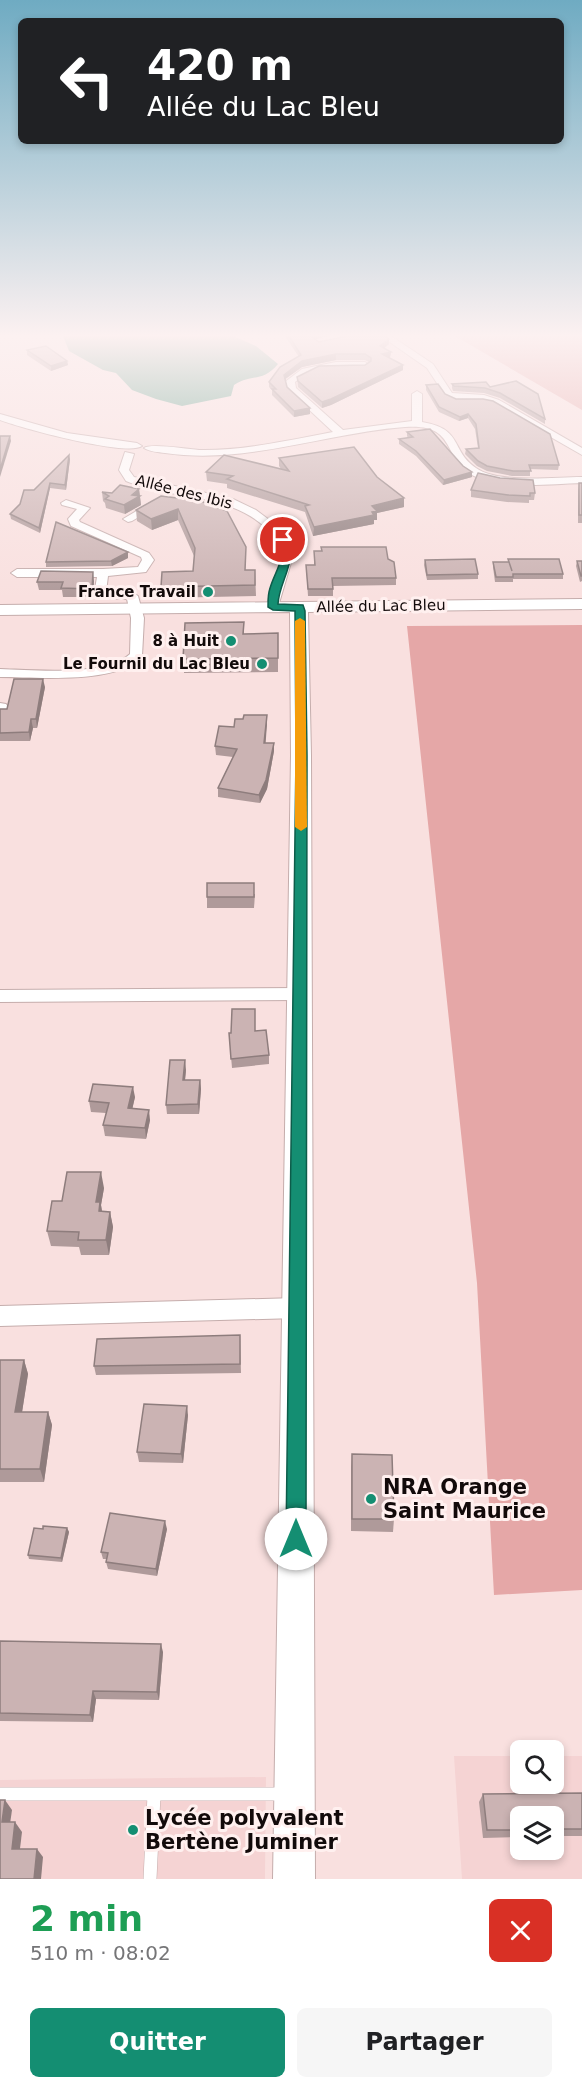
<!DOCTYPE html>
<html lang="fr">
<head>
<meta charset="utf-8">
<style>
	:root { --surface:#fff; --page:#f6f6f6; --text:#202124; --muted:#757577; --accent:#148e72 }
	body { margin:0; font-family:"DejaVu Sans",sans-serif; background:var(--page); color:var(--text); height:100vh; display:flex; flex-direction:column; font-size:22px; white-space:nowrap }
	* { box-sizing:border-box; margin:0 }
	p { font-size:20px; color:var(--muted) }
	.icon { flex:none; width:33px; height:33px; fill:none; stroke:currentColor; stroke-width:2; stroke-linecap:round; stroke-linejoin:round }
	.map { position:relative; height:1879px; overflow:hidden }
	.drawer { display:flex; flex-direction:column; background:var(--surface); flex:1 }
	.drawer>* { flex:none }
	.guide { position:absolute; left:18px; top:18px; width:546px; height:126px; border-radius:9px; box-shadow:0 3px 9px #0003; background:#202124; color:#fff; overflow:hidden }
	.fabs { position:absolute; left:510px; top:1740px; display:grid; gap:12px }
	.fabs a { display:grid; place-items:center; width:54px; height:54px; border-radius:9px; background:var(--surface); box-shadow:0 3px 9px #0003; font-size:30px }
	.pin { position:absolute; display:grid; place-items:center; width:51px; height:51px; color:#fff; margin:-26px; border:3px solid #fff; border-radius:50%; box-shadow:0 2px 6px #0007 }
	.me { position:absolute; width:66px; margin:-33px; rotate:0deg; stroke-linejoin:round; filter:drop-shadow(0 0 4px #0008) }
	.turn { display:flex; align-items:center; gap:21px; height:126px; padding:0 30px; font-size:27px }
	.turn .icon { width:78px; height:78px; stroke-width:2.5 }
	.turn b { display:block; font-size:42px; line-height:51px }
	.round { display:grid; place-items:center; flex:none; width:63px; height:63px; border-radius:9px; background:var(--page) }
	.overview { display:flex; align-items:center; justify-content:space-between; height:102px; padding:0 30px }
	h1 { font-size:36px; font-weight:700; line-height:45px; color:#1e9e55 }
	.primary-button { display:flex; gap:12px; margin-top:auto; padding:12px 30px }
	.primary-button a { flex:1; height:69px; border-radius:9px; background:var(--accent); color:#fff; font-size:24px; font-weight:700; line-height:69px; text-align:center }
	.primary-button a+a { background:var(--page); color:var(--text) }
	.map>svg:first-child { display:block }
	.built { fill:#f5d3d3; fill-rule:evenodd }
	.green { fill:#e5a7a7 }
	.water { fill:#599d88 }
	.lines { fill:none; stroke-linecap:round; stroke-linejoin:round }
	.lane-casing { stroke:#c5adac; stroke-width:14 }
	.street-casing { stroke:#c5adac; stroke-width:2 }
	.secondary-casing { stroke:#c5adac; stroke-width:2 }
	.lane { stroke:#fff; stroke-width:13 }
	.street { fill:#fff; fill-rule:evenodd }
	.secondary { fill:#fff; fill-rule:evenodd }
	.wall { fill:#af9a9a }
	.shaded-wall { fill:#8e7d7d }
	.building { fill:#cbb3b3; stroke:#8e7d7d; stroke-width:1.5 }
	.route { fill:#148e72; stroke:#0d5c4a; stroke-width:1.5 }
	.slow { fill:#f59e0b }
	.poi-dot { fill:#148e72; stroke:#fff0ef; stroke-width:2 }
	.labels { text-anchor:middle; stroke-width:6; stroke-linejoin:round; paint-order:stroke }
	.far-street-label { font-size:15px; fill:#120a0a; stroke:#fff0ef }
	.far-poi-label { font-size:15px; font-weight:bold; fill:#120a0a; stroke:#fff0ef; text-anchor:end }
	.near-poi-label { font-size:21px; font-weight:bold; fill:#120a0a; stroke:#fff0ef; text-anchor:start }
</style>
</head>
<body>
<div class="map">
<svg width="582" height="1879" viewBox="0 0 582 1879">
	<rect width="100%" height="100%" fill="#f9e0df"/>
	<g class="built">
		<path d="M454,1756H520V1784H554V1756H582V1879H462ZM520,1816H554V1850H520Z"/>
		<polygon points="266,1777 265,1879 0,1879 0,1780"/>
	</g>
	<g class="green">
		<polygon points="455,336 582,336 582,410"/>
		<polygon points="582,625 582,1590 494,1595 477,1283 407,626"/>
	</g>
	<path class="water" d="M63,336H233L256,346L278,364C262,383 253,373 234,385L231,396L182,406L156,399L132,390L116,373L103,370L69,351Z"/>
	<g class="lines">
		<g class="lane-casing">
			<g id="lane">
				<polyline points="0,1794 285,1794"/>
				<polyline points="150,1879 154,1795"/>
			</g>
		</g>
		<g class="street-casing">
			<g id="street">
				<polygon points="381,336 391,336 433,364 452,393 484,395 499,400 582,448 582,455 493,404 483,401 456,401 446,397 427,368"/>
				<path d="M336,362H365L369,365L365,368C341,367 313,364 295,382L296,388L343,430L412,421V394L417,391L422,394V422C464,429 450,450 476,468C498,484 554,477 582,477V483C548,484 505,490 474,476C441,460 459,423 405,427C325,433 246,465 165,453C158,452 150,452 144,448C151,443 187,449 199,450C243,451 289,440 333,432L289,391L285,382L302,369Z"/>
				<path d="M0,414L67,433L137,443L142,446C127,457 21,428 0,420Z"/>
				<path d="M125,452L134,454L129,470L134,477L233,499L256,510L276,525L291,543L293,556L277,610H269L267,607C269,588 284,568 281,549C280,540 272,533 265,527C226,492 172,500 126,481L119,470Z"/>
				<path d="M66,500L90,508L79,520L80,522L149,553L154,560L146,572L108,576L106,592H132L138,596L144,618L142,656C119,685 35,677 0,677V669C33,670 105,677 130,654L131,618L127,599L96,598L94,595L97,577H17L11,573L17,569H103L138,567L142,560L141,557L71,526L68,519L77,509L62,505L61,503Z"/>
				<polygon points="155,500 159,501 159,505 132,521 128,522 123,519"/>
				<polygon points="0,703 6,704 8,707 6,710 0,711"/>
				<polygon points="300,988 306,990 309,994 306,998 300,1000 0,1002 0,990"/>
				<polygon points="297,1298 305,1301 308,1308 305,1315 297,1318 0,1326 0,1306"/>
			</g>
		</g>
		<g class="secondary-casing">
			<polygon id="secondary" points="582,599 582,609 308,612 311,756 315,1879 273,1879 291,756 290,612 0,615 0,605"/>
		</g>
		<use href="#lane" class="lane"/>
		<use href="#street" class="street"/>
		<use href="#secondary" class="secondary"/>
	</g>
	<g class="wall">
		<polygon points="285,336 328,336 315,339 319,342 389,344 384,348 391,352 390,357 389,358 403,365 403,370 331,405 322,408 298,387 297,377 365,365 369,362 365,360 336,360 302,367 285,379 287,387 310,408 310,414 294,417 272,395 272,390 269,387 269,382 299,357"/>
		<polygon points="27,350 67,361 68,365 51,371 27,355"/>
		<polygon points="452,384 490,387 545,419 545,424 500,398 484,393 453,391 452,388"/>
		<polygon points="426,385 445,394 559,465 558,470 530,469 530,476 512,476 487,471 477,466 465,454 466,449 478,448 475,429 468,418 459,421 439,412 426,390"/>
		<polygon points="407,432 472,472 472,477 443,485 416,456 399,444 399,439 408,438 407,436"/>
		<polygon points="279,458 377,477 404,507 377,513 377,520 374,520 374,524 313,536 305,512 227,488 227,484 207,481 206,472 281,469 279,466"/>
		<polygon points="70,459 66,490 50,488 40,533 11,519 10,514 34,490"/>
		<polygon points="579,483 582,483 582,523 578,523 578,491"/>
		<polygon points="139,489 141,505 125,514 106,508 105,503 103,501 102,492 112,493"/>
		<polygon points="471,490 535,493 534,500 529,500 529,503 507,502 471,497"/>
		<polygon points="161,496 246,558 245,570 255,570 256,596 162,598 161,587 193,571 194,556 178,520 152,530 137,521 136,510"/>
		<polygon points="321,547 388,559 396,578 396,585 333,586 333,596 308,596 306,565 314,565 314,551 321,551"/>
		<polygon points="128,558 112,566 46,567 46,562"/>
		<polygon points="508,559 563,574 563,579 513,579 513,582 495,582 493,567 493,562 508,562"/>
		<polygon points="425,560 478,574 478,579 427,580 424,565"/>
		<polygon points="577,561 582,561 582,581 580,582 576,566"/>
		<polygon points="94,581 93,597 63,597 62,590 39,590 37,582"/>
		<polygon points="244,622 244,634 278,633 278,672 184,673 183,659"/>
		<polygon points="45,687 37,728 33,728 30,741 0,741 0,709 7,709"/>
		<polygon points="267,715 265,743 274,751 267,789 260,803 218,797 218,788 233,757 216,755 215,746 243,719"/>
		<polygon points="255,894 254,908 207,908 207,897"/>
		<polygon points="256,1031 269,1055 269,1064 232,1068 229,1033"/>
		<polygon points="186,1070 185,1080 200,1080 201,1089 199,1114 167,1114 166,1105"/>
		<polygon points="135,1097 132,1109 150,1120 146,1139 105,1136 103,1125 106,1113 91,1112 89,1101"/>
		<polygon points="104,1188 101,1205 102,1212 110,1212 113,1227 109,1255 81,1255 79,1247 51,1246 47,1231 62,1201"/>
		<polygon points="240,1335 241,1373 96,1375 94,1366"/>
		<polygon points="0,1360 24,1360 28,1374 22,1412 48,1412 52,1425 44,1482 0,1482"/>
		<polygon points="188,1415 183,1463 139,1462 137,1452"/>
		<polygon points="352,1454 394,1519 393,1532 351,1531 351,1467"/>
		<polygon points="67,1528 69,1532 62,1562 29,1559 28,1555 43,1529"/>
		<polygon points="167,1529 157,1576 108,1569 106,1562 107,1559 103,1559 101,1552"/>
		<polygon points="0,1641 163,1652 159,1700 96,1699 93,1722 0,1721"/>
		<polygon points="582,1793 582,1836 554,1836 554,1816 520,1816 520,1837 483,1838 479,1802 483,1794"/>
	</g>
	<g class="shaded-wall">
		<polygon points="312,336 328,336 313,340 312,342"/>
		<polygon points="389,339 389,344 380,352 380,346"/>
		<polygon points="391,352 390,357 382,360 382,354"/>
		<polygon points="336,354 336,360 302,367 284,380 284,375 302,361"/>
		<polygon points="67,361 68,365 51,371 51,366"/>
		<polygon points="403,365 403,370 331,405 322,408 322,402"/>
		<polygon points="310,408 310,414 294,417 294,411"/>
		<polygon points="468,414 468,418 459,421 460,417"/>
		<polygon points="10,436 11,441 0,477 0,470"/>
		<polygon points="69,455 70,459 66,490 65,485"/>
		<polygon points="472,472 472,477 443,485 444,480"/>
		<polygon points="50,483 50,488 40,533 39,528"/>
		<polygon points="139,489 141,505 125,514 124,505"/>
		<polygon points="404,498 404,507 377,513 377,520 374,520 374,524 313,536 314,527 372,506"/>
		<polygon points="178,509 178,520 152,530 151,519"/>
		<polygon points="128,552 128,558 112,566 111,561"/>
		<polygon points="93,572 94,581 93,597 92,589"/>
		<polygon points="43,679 45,687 37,728 36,719"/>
		<polygon points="267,715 267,724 265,751 264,743"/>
		<polygon points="31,719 33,728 30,741 29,732"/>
		<polygon points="274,743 274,751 267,789 260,803 259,795"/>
		<polygon points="185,1060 186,1070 184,1089 183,1080"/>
		<polygon points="200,1080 201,1089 199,1114 198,1104"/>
		<polygon points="133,1087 135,1097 130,1119 128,1108"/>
		<polygon points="149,1110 150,1120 146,1139 145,1128"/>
		<polygon points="101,1172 104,1188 101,1205 103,1217 102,1227 96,1202"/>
		<polygon points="110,1212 113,1227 109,1255 106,1240"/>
		<polygon points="24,1360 28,1374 20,1425 15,1412"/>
		<polygon points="187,1406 188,1415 183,1463 181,1454"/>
		<polygon points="48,1412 52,1425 44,1482 40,1469"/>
		<polygon points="165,1521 167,1529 157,1576 156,1569"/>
		<polygon points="67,1528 69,1532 62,1562 61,1558"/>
		<polygon points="161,1644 163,1652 159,1700 157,1692"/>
		<polygon points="93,1691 96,1699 93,1722 90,1715"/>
		<polygon points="5,1800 12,1810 9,1831 2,1822"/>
		<polygon points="15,1822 22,1832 19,1857 12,1849"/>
		<polygon points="37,1849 43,1857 41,1879 34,1879"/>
	</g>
	<g class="building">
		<polygon points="289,336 312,336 312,337 319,342 347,336 386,336 389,339 380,346 391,352 382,354 403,365 331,399 322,402 298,381 297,377 319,366 365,365 371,361 371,358 365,354 336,354 302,361 284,375 287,387 310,408 294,411 272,389 276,389 269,382 280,367 301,355"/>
		<polygon points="46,346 67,361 51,366 27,350"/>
		<polygon points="516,381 538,394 545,419 500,393 485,388 454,386 452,384 486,382 490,387"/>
		<polygon points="438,384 445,394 456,399 483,399 493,401 550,434 559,465 529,465 531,471 513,471 487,466 478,461 466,449 479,448 476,424 468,414 460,417 439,407 426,385"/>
		<polygon points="430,429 463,466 472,472 444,480 416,451 399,439 413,437 407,432"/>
		<polygon points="0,436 10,436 0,470"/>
		<polygon points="354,447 377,477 404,498 372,506 377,511 372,512 374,515 314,527 305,506 309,505 227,479 233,476 206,472 224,455 289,471 279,458"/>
		<polygon points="69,455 65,485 50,483 39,528 10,514 20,504 24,490 34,490"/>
		<polygon points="478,473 500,478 533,480 535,493 530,493 530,496 508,495 471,490"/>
		<rect x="579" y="483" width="3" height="32"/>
		<polygon points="120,485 139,489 132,495 140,496 124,505 105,499 109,496 102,492 112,493"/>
		<polygon points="161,496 185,499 190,497 227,511 246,547 245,570 255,570 255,585 161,587 162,572 193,571 195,548 178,509 151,519 136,510"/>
		<polygon points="56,522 128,552 111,561 46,562"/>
		<polygon points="321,547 386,547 388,559 394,562 396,578 332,578 333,589 308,589 306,565 315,565 314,551 322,551"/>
		<polygon points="475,559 478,574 427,575 425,560"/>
		<polygon points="508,559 559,559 563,574 513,574 513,577 496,577 493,562 509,562 512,571"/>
		<polygon points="577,561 582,561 582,576 581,576"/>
		<polygon points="41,571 93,572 92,589 61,588 63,582 37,582"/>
		<polygon points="244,622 243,634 278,633 278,658 183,659 185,623"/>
		<polygon points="14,679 43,679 36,719 31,719 29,732 0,733 0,709 7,709"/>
		<polygon points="244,715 267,715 264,743 274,743 266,780 259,795 218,788 237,749 215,746 219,726 234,727 235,719 243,719"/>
		<rect x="207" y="883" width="47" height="14"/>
		<polygon points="232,1009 255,1009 255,1031 266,1030 269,1055 231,1059 229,1033 231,1033"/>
		<polygon points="170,1060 185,1060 183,1080 200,1080 198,1104 166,1105"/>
		<polygon points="93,1084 133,1087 128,1108 149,1110 145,1128 103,1125 109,1103 89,1101"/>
		<polygon points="67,1172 101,1172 96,1202 100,1202 99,1211 110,1212 106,1240 78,1240 79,1232 47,1231 52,1201 62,1201"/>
		<polygon points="240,1335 240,1364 94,1366 97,1339"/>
		<polygon points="0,1360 24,1360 15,1412 48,1412 40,1469 0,1469"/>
		<polygon points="144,1404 187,1406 181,1454 137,1452"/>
		<polygon points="352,1454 392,1455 394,1519 352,1519"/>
		<polygon points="110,1513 165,1521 156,1569 106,1562 108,1553 101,1552"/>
		<polygon points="43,1526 67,1528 61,1558 28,1555 34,1528 43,1529"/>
		<polygon points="0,1641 161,1644 157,1692 93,1691 90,1715 0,1713"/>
		<polygon points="582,1793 582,1829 554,1829 554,1816 520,1816 520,1830 487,1830 483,1794"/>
		<polygon points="0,1800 5,1800 2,1822 15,1822 12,1849 37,1849 34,1879 0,1879"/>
	</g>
	<linearGradient id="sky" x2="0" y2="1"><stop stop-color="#6fabc2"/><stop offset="0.56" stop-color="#fcf1f1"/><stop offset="1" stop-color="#fcf1f1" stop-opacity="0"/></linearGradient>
	<rect width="582" height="599" fill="url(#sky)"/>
	<path class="route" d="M283,537L286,538C299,560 279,581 278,604L303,605L305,611L307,756L306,1539L303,1546L296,1549L289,1546L286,1539L296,756L295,611L273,610L268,607C268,602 268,597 269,592C273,573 288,559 278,540Z"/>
	<polygon class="slow" points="300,618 305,621 307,827 301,831 295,827 295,621"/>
	<g class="poi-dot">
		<circle cx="208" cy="592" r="6"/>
		<circle cx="231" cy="641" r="6"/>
		<circle cx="262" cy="664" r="6"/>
		<circle cx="371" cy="1499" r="6"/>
		<circle cx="133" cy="1830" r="6"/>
	</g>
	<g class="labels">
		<g class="far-street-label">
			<text transform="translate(184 492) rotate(14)" y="5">Allée des Ibis</text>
			<text transform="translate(381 606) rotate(-1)" y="5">Allée du Lac Bleu</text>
		</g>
		<g class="far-poi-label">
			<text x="196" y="597">France Travail</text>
			<text x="219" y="646">8 à Huit</text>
			<text x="250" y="669">Le Fournil du Lac Bleu</text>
		</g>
		<g class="near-poi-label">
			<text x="383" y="1494">NRA Orange<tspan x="383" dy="24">Saint Maurice</tspan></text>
			<text x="145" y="1825">Lycée polyvalent<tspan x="145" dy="24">Bertène Juminer</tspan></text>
		</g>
	</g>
</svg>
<div class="fabs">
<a><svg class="icon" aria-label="search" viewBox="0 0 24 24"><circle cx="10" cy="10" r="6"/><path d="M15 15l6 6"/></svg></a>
<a><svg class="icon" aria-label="layers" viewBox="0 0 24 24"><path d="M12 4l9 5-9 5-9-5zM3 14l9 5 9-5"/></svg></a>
</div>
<div class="pin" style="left:283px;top:540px;background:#d93025"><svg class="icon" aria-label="arrive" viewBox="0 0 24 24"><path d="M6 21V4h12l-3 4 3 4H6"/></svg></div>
<svg class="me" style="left:296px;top:1539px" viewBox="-20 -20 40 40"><circle r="19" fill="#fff"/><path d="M0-13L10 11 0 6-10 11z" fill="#148e72"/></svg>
<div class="guide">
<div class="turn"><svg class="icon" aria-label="left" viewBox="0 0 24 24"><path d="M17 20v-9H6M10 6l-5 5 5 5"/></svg><div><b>420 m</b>Allée du Lac Bleu</div></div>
</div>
</div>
<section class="drawer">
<div class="overview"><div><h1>2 min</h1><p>510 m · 08:02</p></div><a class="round" style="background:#d93025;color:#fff"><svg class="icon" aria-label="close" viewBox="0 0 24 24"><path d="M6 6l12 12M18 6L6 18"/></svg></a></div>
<div class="primary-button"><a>Quitter</a><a>Partager</a></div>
</section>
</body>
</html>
